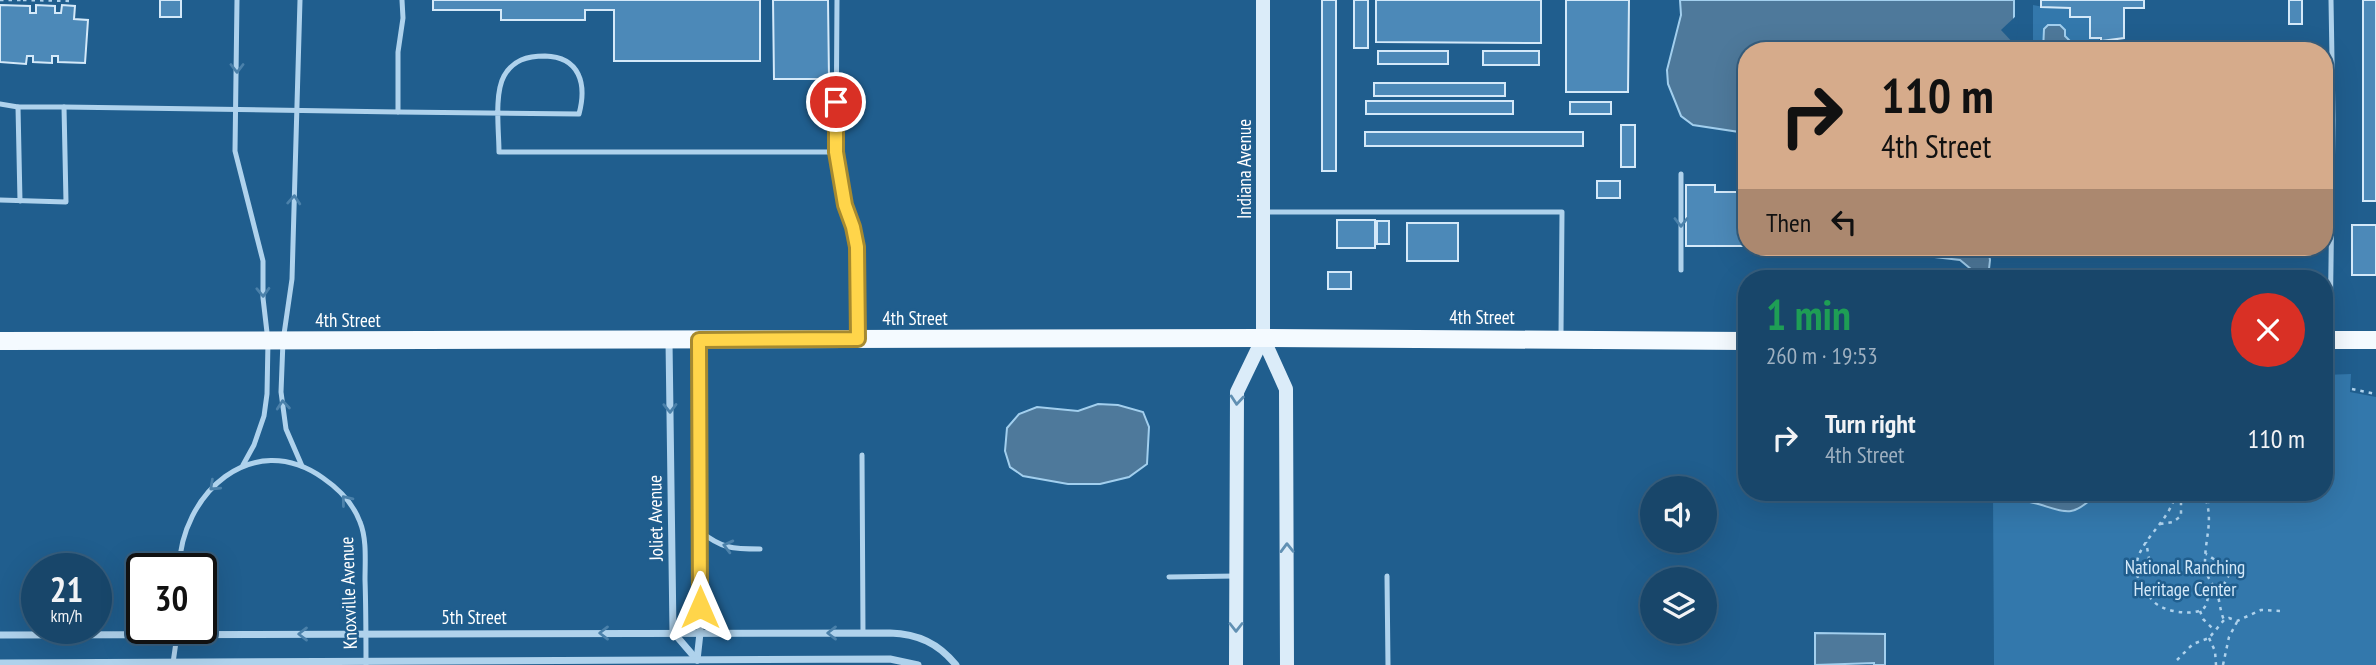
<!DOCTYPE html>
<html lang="en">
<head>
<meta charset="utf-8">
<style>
	:root { --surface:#18466a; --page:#214d70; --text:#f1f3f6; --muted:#9fb1c1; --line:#365e7e }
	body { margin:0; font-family:"PT Sans Narrow",sans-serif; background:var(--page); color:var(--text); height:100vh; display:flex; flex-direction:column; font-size:26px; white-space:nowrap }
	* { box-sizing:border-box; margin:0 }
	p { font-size:23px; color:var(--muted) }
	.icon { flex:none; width:38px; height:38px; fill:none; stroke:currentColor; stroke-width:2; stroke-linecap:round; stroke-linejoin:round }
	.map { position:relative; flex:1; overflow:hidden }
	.sheet { position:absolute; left:1738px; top:270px; width:595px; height:231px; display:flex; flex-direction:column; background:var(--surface); border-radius:28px; box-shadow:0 7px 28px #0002,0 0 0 2px var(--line) }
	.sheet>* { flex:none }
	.guide { position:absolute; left:1738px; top:42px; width:595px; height:214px; border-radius:28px; box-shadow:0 7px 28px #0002,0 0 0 2px var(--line); background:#d6ab8b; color:#111; overflow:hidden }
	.controls { position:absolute; left:1640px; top:476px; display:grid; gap:14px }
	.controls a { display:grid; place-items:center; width:77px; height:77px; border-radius:50%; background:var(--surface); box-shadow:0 7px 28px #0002,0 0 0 2px var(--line); font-size:35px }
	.speed { position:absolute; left:21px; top:553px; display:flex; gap:14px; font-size:35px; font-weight:700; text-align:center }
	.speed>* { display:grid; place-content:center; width:91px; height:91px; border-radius:50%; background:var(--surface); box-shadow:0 7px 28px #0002,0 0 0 2px var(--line); line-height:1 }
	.speed small { font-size:18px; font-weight:400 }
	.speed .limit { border:4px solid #111; border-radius:10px; background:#fff; color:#111 }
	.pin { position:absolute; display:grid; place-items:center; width:60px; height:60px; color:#fff; margin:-30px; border:4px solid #fff; border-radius:50%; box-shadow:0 2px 7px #0007 }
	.me { position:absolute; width:77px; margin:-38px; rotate:0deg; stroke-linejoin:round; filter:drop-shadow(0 0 5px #0008) }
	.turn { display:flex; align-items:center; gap:24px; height:147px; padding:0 28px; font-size:32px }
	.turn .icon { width:91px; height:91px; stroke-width:2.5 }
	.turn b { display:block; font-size:49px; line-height:60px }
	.then { display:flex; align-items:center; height:66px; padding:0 28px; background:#0003; gap:14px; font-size:26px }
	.round { display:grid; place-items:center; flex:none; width:74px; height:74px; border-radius:37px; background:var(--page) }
	.summary { display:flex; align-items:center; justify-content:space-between; height:119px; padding:0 28px }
	h1 { font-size:42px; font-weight:800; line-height:52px; color:#1e9e55 }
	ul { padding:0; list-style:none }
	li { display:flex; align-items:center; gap:21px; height:98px; padding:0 28px }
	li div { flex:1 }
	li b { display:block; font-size:26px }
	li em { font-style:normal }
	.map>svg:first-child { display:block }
	.green { fill:#3378ac }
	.water { fill:#4e799b; stroke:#a2cfee; stroke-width:2 }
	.pier { fill:#205e8e }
	.building { fill:#4c89b8; stroke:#d4e9f9; stroke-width:2 }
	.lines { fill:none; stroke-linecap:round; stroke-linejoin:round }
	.path { stroke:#afd2ec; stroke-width:2.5; stroke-dasharray:3.5 5; stroke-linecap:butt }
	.lane { stroke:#afd2ec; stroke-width:5 }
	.street { stroke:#afd2ec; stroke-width:7 }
	.secondary { stroke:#dbecf9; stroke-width:14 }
	.primary { stroke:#f4faff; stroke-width:18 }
	.oneway { stroke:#4b81aa }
	.oneway2 { stroke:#6190b3 }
	.route-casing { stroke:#a68a30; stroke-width:18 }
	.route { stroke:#ffd54a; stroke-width:12 }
	.labels { text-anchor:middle; stroke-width:5; stroke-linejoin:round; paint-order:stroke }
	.street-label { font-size:19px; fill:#fff; stroke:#205e8e }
	.park-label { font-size:19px; fill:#d4e9f9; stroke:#205e8e }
</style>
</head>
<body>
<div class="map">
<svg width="2376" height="665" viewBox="0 0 2376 665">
	<rect width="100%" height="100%" fill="#205e8e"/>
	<g class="green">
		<polygon points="2033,5 2049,8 2070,8 2070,17 2090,17 2099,38 2099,51 2033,51"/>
		<polygon points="2351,374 2350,392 2376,397 2376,665 1994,665 1993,492 2324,492 2324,375"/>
	</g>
	<g class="water">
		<polygon points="1680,0 2014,0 2014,51 1746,51 1746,133 1693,125 1681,116 1668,84 1667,70 1681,15"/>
		<polygon points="2048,25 2060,25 2065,30 2065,36 2071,42 2072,45 2081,45 2086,51 2043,51 2044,29"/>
		<polygon points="1895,247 1988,247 1990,260 1988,278 1972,278 1972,270 1960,260 1926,256 1911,249 1899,252"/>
		<polygon points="1098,404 1118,405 1143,412 1149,427 1147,464 1129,477 1100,484 1068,484 1023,476 1010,467 1005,451 1007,428 1019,414 1037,407 1078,411"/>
		<path d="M1909,492H2098C2091,499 2082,509 2071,511C2060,513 2045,505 2034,503C1992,493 1950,507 1909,492Z"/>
		<polygon points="1815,633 1885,634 1885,665 1874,665 1874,663 1815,665"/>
	</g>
	<polygon class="pier" points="2017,15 2019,15 2016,46 2001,30"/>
	<g class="building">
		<rect x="160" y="0" width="21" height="17"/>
		<polygon points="433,0 760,0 760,61 614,61 614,10 585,10 585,20 501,20 501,10 433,10"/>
		<polygon points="773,0 828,0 829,79 774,79"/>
		<rect x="1322" y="0" width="14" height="171"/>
		<rect x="1354" y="0" width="14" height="48"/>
		<polygon points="1376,0 1541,0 1541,43 1376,42"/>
		<polygon points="1566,0 1629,0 1628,92 1566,92"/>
		<polygon points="2041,0 2144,0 2144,8 2124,8 2124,38 2101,41 2101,38 2090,38 2090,17 2070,17 2070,8 2041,7"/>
		<rect x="2289" y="0" width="13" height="24"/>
		<rect x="2363" y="0" width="13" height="201"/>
		<polygon points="0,5 30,6 30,13 36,13 36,5 55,6 55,13 61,13 62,5 75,6 74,19 88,20 85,63 58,62 58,56 52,56 52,63 33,62 33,56 27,56 26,64 0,62"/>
		<rect x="1378" y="51" width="70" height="13"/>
		<rect x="1483" y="51" width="56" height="14"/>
		<rect x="1374" y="83" width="131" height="13"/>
		<rect x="1366" y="101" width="147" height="13"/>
		<rect x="1570" y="102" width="41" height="12"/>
		<rect x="1621" y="125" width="14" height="42"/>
		<rect x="1365" y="132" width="218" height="14"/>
		<rect x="1597" y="181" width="23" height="17"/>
		<polygon points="1686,185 1715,185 1715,192 1746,192 1746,246 1686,246"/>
		<rect x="1337" y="220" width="38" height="28"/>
		<rect x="1377" y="221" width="12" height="23"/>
		<rect x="1407" y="223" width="51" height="38"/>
		<rect x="2352" y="225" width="24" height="50"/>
		<rect x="1328" y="272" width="23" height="17"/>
	</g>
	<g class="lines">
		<g class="path">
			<polyline points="0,0 23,0"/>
			<polyline points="23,0 73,1"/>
			<polyline points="2352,389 2376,394"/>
			<path d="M2176,492C2168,534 2108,553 2153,601C2162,611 2186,615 2199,611C2210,608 2205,595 2213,589C2216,587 2220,587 2223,586L2229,575L2226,567L2206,554"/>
			<path d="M2203,492C2215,519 2205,535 2205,563C2205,576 2212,582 2217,593C2220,602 2220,611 2224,620"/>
			<polyline points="2208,503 2214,492"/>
			<polyline points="2160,524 2173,522 2181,516 2181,502 2177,496"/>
			<polyline points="2139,574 2149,558 2146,542"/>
			<polyline points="2200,611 2203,619 2214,630"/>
			<polyline points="2209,638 2215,651 2216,665"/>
			<polyline points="2177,660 2193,644 2209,638 2224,620 2229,618 2237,621 2261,610 2281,611"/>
			<polyline points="2223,665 2229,637 2237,622"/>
		</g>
		<g class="lane">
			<polyline points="237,0 235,151 263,261 263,298 268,341 267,394 264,416 254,445 243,465"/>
			<polyline points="300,0 292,279 283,341 281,392 286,429 302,466"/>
			<polyline points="837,0 836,152 845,205 853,227 857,247 858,337"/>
			<polyline points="0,104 18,107 64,107 66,202 0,200"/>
			<polyline points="18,107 20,201"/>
			<polyline points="64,107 398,112 398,52 403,18 402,0"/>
			<path d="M398,112L579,114C587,84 580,57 545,56C527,56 513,60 504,76C494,94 499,132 499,152H836"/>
			<polyline points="1681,174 1681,270"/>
			<polyline points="1264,212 1562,212 1561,335"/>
			<polyline points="2330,336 2333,119 2331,0"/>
			<polyline points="862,455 863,633"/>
			<path d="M700,531C722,549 733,549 760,549"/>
			<path d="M179,569C181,494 252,428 323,478C339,489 353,503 360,522C367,539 365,561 365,580C366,608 366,637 366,665"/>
			<polyline points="1387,576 1388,665"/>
			<polyline points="1169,577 1236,576"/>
			<polyline points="173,663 178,628"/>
		</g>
		<g class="street">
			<polyline points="669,341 673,632 697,660"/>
			<path d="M0,635L890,633C918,634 938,643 956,665"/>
			<polyline points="697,660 700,633 699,340"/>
			<polyline points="0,663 890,659 918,665"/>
		</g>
		<g class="secondary">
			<polyline points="1263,0 1263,338 1286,389 1287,665"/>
			<polyline points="1236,665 1237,392 1263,338"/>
		</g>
		<g class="primary">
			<polyline points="2324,340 2376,340"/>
			<polyline points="0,341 1263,338 1746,341"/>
		</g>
	</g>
	<defs><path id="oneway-chevron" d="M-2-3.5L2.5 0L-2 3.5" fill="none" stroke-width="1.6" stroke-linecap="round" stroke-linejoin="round" transform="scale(1.75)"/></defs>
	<g class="oneway">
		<use href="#oneway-chevron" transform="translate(237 68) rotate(90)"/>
		<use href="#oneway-chevron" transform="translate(294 200) rotate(-86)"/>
		<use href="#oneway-chevron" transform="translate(1681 222) rotate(90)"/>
		<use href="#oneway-chevron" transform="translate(263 292) rotate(88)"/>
		<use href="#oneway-chevron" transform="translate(283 405) rotate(-95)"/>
		<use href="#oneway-chevron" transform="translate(670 408) rotate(89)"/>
		<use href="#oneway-chevron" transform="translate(214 486) rotate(137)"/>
		<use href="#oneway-chevron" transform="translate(346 500) rotate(-129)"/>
		<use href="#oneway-chevron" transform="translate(728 546) rotate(-166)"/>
		<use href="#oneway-chevron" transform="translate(604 633) rotate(180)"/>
		<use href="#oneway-chevron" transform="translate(832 633) rotate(180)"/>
		<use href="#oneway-chevron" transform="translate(303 634) rotate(180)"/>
	</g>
	<g class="oneway2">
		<use href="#oneway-chevron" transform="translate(1237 400) rotate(95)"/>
		<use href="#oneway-chevron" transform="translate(1287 548) rotate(-91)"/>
		<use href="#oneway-chevron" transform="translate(1236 627) rotate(90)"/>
	</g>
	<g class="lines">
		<g class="route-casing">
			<polyline id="route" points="700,607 699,340 858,339 857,247 853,227 845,205 836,152 836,102"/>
		</g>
		<use href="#route" class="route"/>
	</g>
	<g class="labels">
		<g class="street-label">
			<text transform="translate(1244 169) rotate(-90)" y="7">Indiana Avenue</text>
			<text x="1482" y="324">4th Street</text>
			<text x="915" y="325">4th Street</text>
			<text x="348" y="327">4th Street</text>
			<text transform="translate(655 518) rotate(-91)" y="7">Joliet Avenue</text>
			<text transform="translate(348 593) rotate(-92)" y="7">Knoxville Avenue</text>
			<text x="474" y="624">5th Street</text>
		</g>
		<g class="park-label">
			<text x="2185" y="574">National Ranching<tspan x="2185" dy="22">Heritage Center</tspan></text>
		</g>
	</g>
</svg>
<div class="controls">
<a><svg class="icon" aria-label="sound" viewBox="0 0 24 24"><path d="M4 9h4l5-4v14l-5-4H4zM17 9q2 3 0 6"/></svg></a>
<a><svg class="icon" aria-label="layers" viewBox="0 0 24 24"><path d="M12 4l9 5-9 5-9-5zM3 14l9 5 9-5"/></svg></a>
</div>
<div class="speed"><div>21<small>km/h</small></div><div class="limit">30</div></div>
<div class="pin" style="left:836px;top:102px;background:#d93025"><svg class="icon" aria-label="arrive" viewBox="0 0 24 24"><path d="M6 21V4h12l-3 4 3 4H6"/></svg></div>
<svg class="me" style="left:700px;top:607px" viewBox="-20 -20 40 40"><path d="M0-17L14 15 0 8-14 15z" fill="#ffd54a" stroke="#fff" stroke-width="4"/></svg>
<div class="guide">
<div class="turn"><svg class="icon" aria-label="right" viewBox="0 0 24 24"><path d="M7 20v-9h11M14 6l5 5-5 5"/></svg><div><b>110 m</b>4th Street</div></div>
<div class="then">Then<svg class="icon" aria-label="left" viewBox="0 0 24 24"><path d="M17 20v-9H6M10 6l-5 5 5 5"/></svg></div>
</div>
<section class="sheet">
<div class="summary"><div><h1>1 min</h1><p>260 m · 19:53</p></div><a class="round" style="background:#d93025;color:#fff"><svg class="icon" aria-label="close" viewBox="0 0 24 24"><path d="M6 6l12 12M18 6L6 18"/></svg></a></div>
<ul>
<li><svg class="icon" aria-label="right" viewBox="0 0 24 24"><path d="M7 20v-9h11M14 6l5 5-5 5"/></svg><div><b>Turn right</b><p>4th Street</p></div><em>110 m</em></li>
</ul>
</section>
</div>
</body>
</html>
